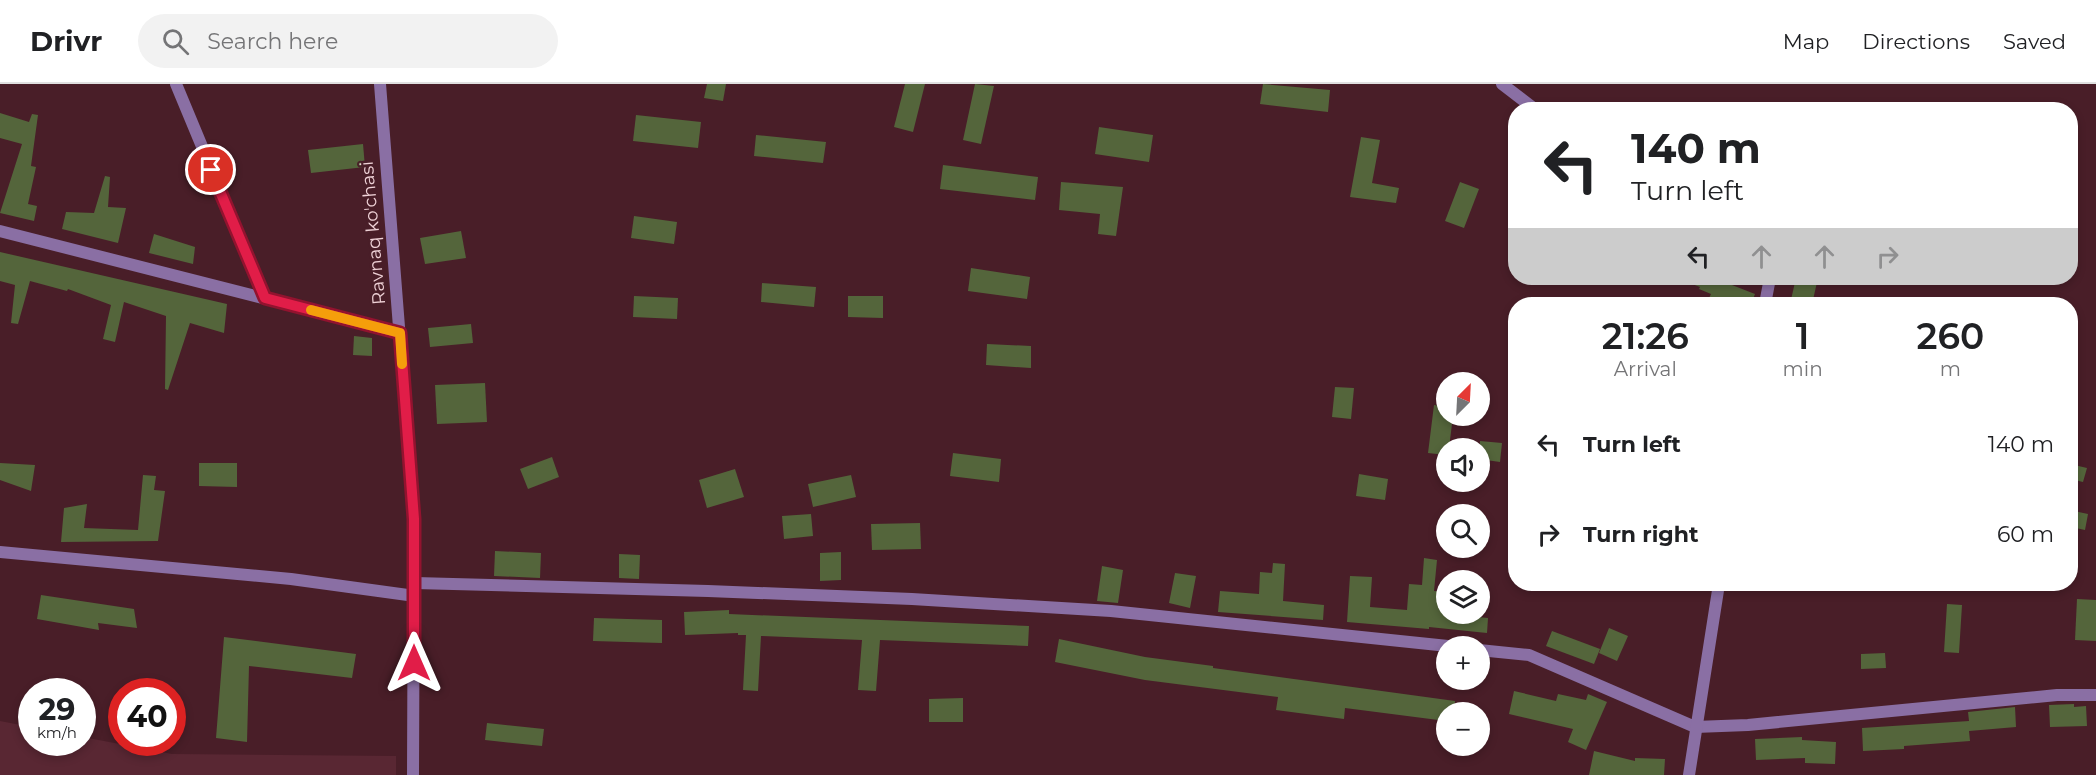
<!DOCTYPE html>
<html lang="en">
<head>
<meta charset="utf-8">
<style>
	:root { --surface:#fff; --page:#f2f2f2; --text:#202124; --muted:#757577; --line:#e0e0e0 }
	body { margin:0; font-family:Montserrat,sans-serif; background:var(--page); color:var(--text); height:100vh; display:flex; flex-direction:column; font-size:22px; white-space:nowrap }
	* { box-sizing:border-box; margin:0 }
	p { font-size:20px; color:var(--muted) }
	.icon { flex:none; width:33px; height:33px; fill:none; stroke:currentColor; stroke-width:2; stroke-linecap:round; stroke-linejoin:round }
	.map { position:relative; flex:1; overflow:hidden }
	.side { position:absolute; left:1508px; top:213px; width:570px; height:294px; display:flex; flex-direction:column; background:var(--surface); border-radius:24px; box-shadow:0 3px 9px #0003 }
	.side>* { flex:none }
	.banner { position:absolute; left:1508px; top:18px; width:570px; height:183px; border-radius:24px; box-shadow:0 3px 9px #0003; background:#fff; color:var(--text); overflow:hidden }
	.needle { width:39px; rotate:24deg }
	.tools { position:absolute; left:1436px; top:288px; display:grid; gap:12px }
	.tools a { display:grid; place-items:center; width:54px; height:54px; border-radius:50%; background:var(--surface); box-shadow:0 3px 9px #0003; font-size:30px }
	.speed { position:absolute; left:18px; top:594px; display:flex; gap:12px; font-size:30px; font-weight:700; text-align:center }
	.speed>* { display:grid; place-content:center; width:78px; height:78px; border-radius:50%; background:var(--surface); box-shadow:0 3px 9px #0003; line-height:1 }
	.speed small { font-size:15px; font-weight:400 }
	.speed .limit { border:9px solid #d22; background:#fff; color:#111 }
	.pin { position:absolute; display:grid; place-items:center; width:51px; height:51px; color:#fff; margin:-26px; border:3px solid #fff; border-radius:50%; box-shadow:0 2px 6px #0007 }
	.me { position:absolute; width:66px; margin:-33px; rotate:0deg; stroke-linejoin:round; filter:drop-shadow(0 0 4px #0008) }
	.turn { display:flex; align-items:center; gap:21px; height:126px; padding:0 24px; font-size:27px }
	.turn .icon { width:78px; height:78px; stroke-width:2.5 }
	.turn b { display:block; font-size:42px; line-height:51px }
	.lanes { display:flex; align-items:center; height:57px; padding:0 24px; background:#0003; justify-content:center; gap:30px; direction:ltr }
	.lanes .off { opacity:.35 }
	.eta { display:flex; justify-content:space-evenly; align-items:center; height:102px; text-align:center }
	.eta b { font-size:36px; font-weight:600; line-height:42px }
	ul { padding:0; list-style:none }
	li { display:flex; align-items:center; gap:18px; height:90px; padding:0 24px }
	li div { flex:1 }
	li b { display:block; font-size:22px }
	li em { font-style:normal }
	header { display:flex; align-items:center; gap:36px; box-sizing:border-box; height:84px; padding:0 30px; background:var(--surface); border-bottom:2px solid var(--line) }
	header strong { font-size:28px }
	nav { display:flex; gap:33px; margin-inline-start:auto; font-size:21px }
	.search { width:420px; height:54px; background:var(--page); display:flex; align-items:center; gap:15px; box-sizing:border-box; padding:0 21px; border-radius:33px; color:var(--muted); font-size:22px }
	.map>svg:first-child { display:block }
	.built { fill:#592733 }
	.building { fill:#54653b }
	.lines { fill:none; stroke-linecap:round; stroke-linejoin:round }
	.minor { stroke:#8a6fa4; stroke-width:12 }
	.tertiary { stroke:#8a6fa4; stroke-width:12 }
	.route-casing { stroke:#92132f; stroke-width:15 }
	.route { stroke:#e11d48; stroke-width:10 }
	.slow { stroke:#f59e0b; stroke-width:10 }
	.labels { text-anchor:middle; stroke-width:5; stroke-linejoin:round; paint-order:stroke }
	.street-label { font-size:18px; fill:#efd2d7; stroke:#491e28 }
</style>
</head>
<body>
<header>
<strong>Drivr</strong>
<div class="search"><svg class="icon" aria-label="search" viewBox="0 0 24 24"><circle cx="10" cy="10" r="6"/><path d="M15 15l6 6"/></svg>Search here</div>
<nav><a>Map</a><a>Directions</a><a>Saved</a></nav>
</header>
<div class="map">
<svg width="2096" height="691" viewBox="0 0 2096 691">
	<rect width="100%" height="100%" fill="#491e28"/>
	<polygon class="built" points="0,637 31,643 32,658 82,658 83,653 172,670 396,672 396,691 0,691"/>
	<g class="building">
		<polygon points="707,0 726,0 723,17 704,14"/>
		<polygon points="905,0 925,0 913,48 894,43"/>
		<polygon points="975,0 994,2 981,60 963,56"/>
		<polygon points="1263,0 1330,6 1328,28 1260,20"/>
		<polygon points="0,29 29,38 32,30 38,31 31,82 36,83 28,120 37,122 34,137 0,129 22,60 0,54"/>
		<polygon points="636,31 701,38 698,64 633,57"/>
		<polygon points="1099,43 1153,51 1149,78 1095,70"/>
		<polygon points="756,51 826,58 823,79 754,72"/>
		<polygon points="1361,53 1380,56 1372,99 1399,104 1396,119 1350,113"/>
		<polygon points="363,60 365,83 311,89 308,66"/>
		<polygon points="943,81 1038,93 1035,116 940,105"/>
		<polygon points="105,92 110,93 108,123 126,124 118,159 62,145 66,128 94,129"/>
		<polygon points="1061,98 1123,103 1116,152 1098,150 1100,130 1059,126"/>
		<polygon points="1460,98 1479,105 1464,144 1445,137"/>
		<polygon points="634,132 677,138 674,160 631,154"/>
		<polygon points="461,147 466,174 425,180 420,154"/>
		<polygon points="154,150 195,163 193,180 149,169"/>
		<polygon points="0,168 227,220 224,249 190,239 168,306 165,305 166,232 124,218 115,258 103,255 111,221 68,205 67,207 30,197 18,240 11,239 15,201 0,197"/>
		<polygon points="971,184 1030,193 1027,215 968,207"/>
		<polygon points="1676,194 1714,194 1755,210 1751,220 1720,220 1708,216 1711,210 1699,205 1700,203"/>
		<polygon points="1796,194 1818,194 1812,220 1790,220"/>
		<polygon points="762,199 816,203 814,223 761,218"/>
		<polygon points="634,212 678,214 677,235 633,233"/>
		<polygon points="848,212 883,212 883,234 848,233"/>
		<polygon points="471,240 473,259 430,263 428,244"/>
		<polygon points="354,252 372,254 372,272 353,271"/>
		<polygon points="987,260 1031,262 1031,284 986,281"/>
		<polygon points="485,299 487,338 437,340 435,301"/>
		<polygon points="1335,303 1354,304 1351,335 1332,333"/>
		<polygon points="1434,321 1446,323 1446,332 1453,332 1449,364 1446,364 1446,371 1428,369"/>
		<polygon points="1480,357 1502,359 1500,378 1479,375"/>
		<polygon points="953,369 1001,375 999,398 950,392"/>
		<polygon points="552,373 559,393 528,405 520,385"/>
		<polygon points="0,379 35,381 31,407 0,396"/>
		<polygon points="199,379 237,379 237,403 199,402"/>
		<polygon points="2070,380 2087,384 2083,398 2070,395"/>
		<polygon points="735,385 744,413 707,424 699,396"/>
		<polygon points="1359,390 1388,395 1385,416 1356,412"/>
		<polygon points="143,391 156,392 154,406 165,407 158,457 61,458 64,424 87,420 84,444 138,446"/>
		<polygon points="851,391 856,413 813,423 808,400"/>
		<polygon points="2074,427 2088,430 2085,446 2071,443"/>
		<polygon points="811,430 813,452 784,455 782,432"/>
		<polygon points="920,439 921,465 872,466 871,440"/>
		<polygon points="495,467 541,469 540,494 494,492"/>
		<polygon points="841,468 841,496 820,497 820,469"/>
		<polygon points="619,470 640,471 639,495 619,494"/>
		<polygon points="1424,474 1437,476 1434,507 1446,508 1446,530 1488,534 1487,549 1429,543 1429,545 1347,538 1350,492 1372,493 1370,523 1407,526 1409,500 1422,501"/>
		<polygon points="1273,479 1285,480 1283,517 1324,521 1323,536 1218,528 1220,507 1259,510 1260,488 1272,489"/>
		<polygon points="1102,482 1123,486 1118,519 1097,517"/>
		<polygon points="1175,489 1196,492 1190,524 1169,519"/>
		<polygon points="41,511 134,525 137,544 98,539 99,546 37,535"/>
		<polygon points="2077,515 2096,516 2096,557 2075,556"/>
		<polygon points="1947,520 1962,521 1959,569 1944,568"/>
		<polygon points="729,526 729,530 1029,542 1028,562 880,556 876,607 858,606 862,556 761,552 758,607 743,606 746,551 738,551 738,549 685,551 684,528"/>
		<polygon points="594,534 662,536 662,559 593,557"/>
		<polygon points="1609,544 1628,552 1617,577 1599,569"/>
		<polygon points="1552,547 1600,565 1594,580 1546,562"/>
		<polygon points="224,553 356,570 352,594 249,582 247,658 216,654"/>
		<polygon points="1059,555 1145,573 1213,582 1213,584 1455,617 1454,628 1446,628 1446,637 1345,624 1344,635 1276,626 1278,613 1145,596 1055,578"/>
		<polygon points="1885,569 1886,584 1861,585 1861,570"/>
		<polygon points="1514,607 1556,617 1558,610 1586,616 1588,610 1607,618 1586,666 1568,658 1573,645 1509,630"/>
		<polygon points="963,614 963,638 929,638 929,615"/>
		<polygon points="2074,620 2074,623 2086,622 2087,642 2050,643 2049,621"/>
		<polygon points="2015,623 2016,643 1969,647 1970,657 1904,662 1904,665 1863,667 1862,644 1969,637 1968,628"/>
		<polygon points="487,639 544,645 542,662 485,656"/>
		<polygon points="1802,653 1802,656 1836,658 1835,680 1805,679 1805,674 1756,676 1755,655"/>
		<polygon points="1594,667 1635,677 1635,674 1665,675 1664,691 1589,691"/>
	</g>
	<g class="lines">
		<g class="minor">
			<polyline points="176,0 265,214"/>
			<polyline points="1502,0 1536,26"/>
			<polyline points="0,147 400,249"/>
			<polyline points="1765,220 1770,194"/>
			<polyline points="0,468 291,495 415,512"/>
			<polyline points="415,499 708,507 912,515 1111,527 1448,562"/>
			<polyline points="1479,566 1529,571 1695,643 1748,641 2057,611 2096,611"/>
			<polyline points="1689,691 1719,500"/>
		</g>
		<polyline class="tertiary" points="380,0 414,435 413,691"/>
	</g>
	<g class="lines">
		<g class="route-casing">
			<polyline id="route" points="211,86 265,214 400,249 414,435 414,579"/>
		</g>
		<use href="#route" class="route"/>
		<polyline class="slow" points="311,226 400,249 402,280"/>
	</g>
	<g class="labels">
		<g class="street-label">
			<text transform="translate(373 149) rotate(-95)" y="6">Ravnaq ko'chasi</text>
		</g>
	</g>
</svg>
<div class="tools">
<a><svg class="needle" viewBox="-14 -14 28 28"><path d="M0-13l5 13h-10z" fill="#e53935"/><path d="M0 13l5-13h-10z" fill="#757577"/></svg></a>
<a><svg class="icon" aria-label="sound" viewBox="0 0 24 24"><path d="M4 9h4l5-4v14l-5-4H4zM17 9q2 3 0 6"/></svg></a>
<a><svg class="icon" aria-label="search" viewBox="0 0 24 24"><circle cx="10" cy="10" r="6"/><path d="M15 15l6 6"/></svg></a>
<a><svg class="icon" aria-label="layers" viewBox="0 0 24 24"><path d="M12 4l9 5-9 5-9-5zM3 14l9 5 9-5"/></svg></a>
<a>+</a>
<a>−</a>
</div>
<div class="speed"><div>29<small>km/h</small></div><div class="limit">40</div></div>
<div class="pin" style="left:211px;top:86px;background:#d93025"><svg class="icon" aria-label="arrive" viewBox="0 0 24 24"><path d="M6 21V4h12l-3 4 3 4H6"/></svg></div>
<svg class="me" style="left:414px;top:579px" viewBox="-20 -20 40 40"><path d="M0-17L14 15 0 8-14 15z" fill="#e11d48" stroke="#fff" stroke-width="4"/></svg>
<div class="banner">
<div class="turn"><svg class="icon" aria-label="left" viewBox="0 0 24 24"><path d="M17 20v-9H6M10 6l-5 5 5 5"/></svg><div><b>140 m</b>Turn left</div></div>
<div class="lanes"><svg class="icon" aria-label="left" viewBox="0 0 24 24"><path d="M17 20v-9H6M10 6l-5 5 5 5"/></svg><svg class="icon off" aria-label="ahead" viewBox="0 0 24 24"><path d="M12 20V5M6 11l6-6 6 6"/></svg><svg class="icon off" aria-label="ahead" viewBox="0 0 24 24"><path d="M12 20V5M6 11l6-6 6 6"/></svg><svg class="icon off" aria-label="right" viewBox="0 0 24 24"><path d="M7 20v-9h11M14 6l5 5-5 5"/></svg></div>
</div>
<section class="side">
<div class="eta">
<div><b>21:26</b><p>Arrival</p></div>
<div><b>1</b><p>min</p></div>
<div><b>260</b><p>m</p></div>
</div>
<ul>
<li><svg class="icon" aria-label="left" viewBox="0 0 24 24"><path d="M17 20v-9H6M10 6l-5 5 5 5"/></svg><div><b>Turn left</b></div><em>140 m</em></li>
<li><svg class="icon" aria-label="right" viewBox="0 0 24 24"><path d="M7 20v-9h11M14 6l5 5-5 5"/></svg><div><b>Turn right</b></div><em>60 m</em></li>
</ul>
</section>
</div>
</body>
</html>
